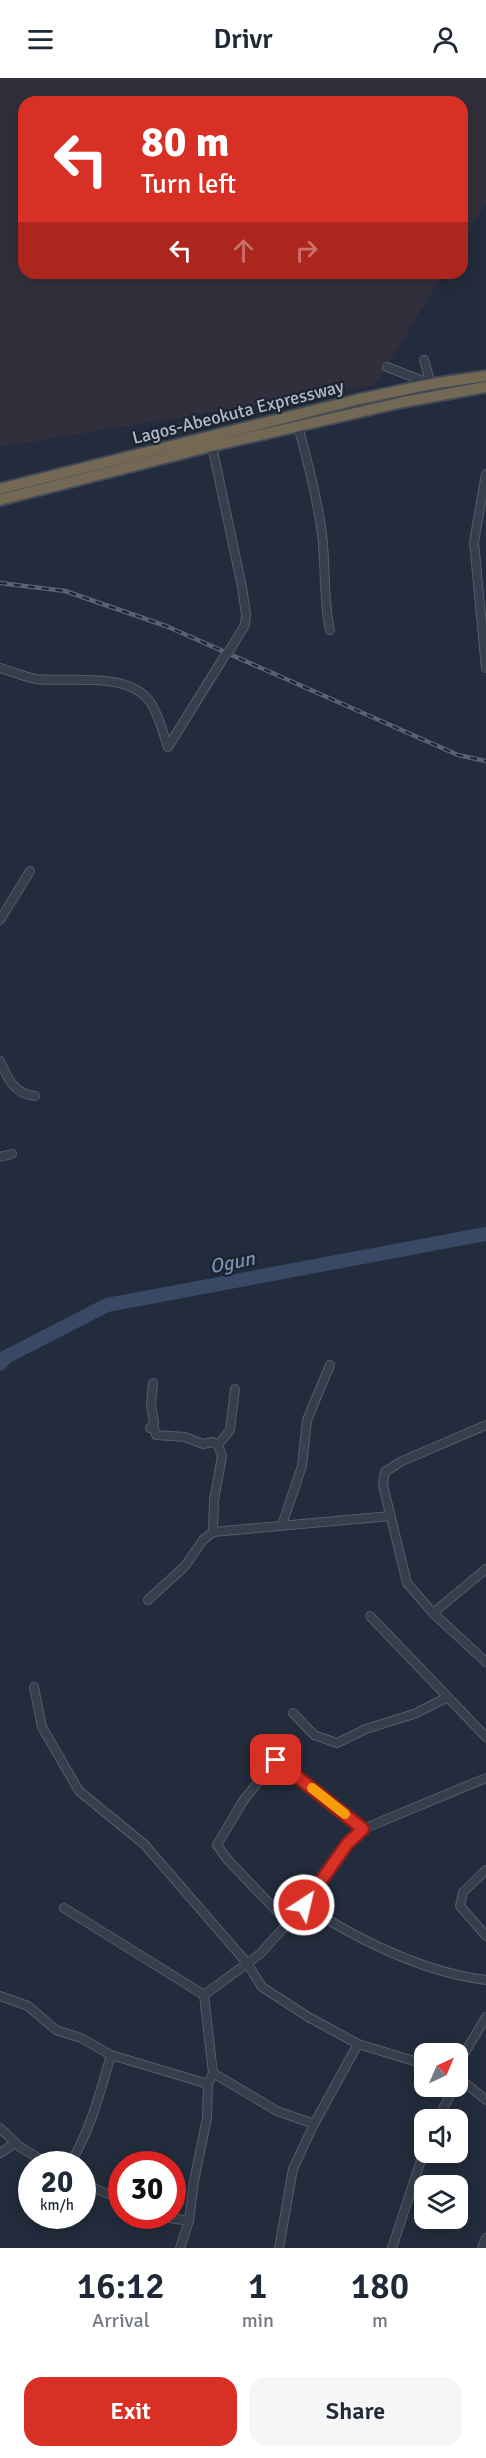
<!DOCTYPE html>
<html lang="en">
<head>
<meta charset="utf-8">
<style>
	:root { --surface:#fff; --page:#f6f6f7; --text:#1f2937; --muted:#747a83; --accent:#d93025 }
	body { margin:0; font-family:Signika,sans-serif; background:var(--page); color:var(--text); height:100vh; display:flex; flex-direction:column; font-size:22px; white-space:nowrap }
	* { box-sizing:border-box; margin:0 }
	p { font-size:20px; color:var(--muted) }
	.icon { flex:none; width:33px; height:33px; fill:none; stroke:currentColor; stroke-width:2; stroke-linecap:round; stroke-linejoin:round }
	.map { position:relative; height:2170px; overflow:hidden }
	.sheet { display:flex; flex-direction:column; background:var(--surface); flex:1 }
	.sheet>* { flex:none }
	.hud { position:absolute; left:18px; top:18px; width:450px; height:183px; border-radius:18px; box-shadow:0 3px 15px #0003; background:#d93025; color:#fff; overflow:hidden }
	.needle { width:39px; rotate:44deg }
	.tools { position:absolute; left:414px; top:1965px; display:grid; gap:12px }
	.tools a { display:grid; place-items:center; width:54px; height:54px; border-radius:12px; background:var(--surface); box-shadow:0 3px 15px #0003; font-size:30px }
	.speed { position:absolute; left:18px; top:2073px; display:flex; gap:12px; font-size:30px; font-weight:700; text-align:center }
	.speed>* { display:grid; place-content:center; width:78px; height:78px; border-radius:50%; background:var(--surface); box-shadow:0 3px 15px #0003; line-height:1 }
	.speed small { font-size:15px; font-weight:400 }
	.speed .limit { border:9px solid #d22; background:#fff; color:#111 }
	.pin { position:absolute; display:grid; place-items:center; width:51px; height:51px; color:#fff; margin:-26px; border-radius:12px; box-shadow:0 3px 9px #0006 }
	.me { position:absolute; width:66px; margin:-33px; rotate:35deg; stroke-linejoin:round; filter:drop-shadow(0 0 4px #0008) }
	.turn { display:flex; align-items:center; gap:21px; height:126px; padding:0 24px; font-size:27px }
	.turn .icon { width:78px; height:78px; stroke-width:2.5 }
	.turn b { display:block; font-size:42px; line-height:51px }
	.lanes { display:flex; align-items:center; height:57px; padding:0 24px; background:#0003; justify-content:center; gap:30px; direction:ltr }
	.lanes .off { opacity:.35 }
	.eta { display:flex; justify-content:space-evenly; align-items:center; height:102px; text-align:center }
	.eta b { font-size:36px; font-weight:600; line-height:42px }
	.button { display:flex; gap:12px; margin-top:auto; padding:12px 24px }
	.button a { flex:1; height:69px; border-radius:18px; background:var(--accent); color:#fff; font-size:24px; font-weight:600; line-height:69px; text-align:center }
	.button a+a { background:var(--page); color:var(--text) }
	header { display:flex; justify-content:space-between; align-items:center; height:78px; padding:0 24px; background:var(--surface); font-size:27px; font-weight:600 }
	.map>svg:first-child { display:block }
	.medical { fill:#322f3d }
	.lines { fill:none; stroke-linecap:round; stroke-linejoin:round }
	.river { stroke:#394965; stroke-width:14 }
	.minor-casing { stroke:#555c6a; stroke-width:10 }
	.highway-casing { stroke:#424957; stroke-width:14 }
	.minor { stroke:#373e4c; stroke-width:8 }
	.highway { stroke:#726854; stroke-width:10 }
	.rail-casing { stroke:#596273; stroke-width:4.5 }
	.rail { stroke:#1c2331; stroke-width:2; stroke-dasharray:7; stroke-linecap:butt }
	.minor-bridge-casing { stroke:#555c6a; stroke-width:10; stroke-linecap:butt }
	.minor-bridge { stroke:#373e4c; stroke-width:8 }
	.route-casing { stroke:#8d1f18; stroke-width:15 }
	.route { stroke:#d93025; stroke-width:10 }
	.slow { stroke:#f59e0b; stroke-width:10 }
	.labels { text-anchor:middle; stroke-width:4.5; stroke-linejoin:round; paint-order:stroke }
	.street-label { font-size:18px; fill:#b3b9c7; stroke:#1c2331 }
	.water-label { font-size:20px; font-style:italic; fill:#7b8eaf; stroke:#1c2331 }
</style>
</head>
<body>
<header><svg class="icon" aria-label="menu" viewBox="0 0 24 24"><path d="M4 6h16M4 12h16M4 18h16"/></svg>Drivr<svg class="icon" aria-label="person" viewBox="0 0 24 24"><circle cx="12" cy="8" r="4"/><path d="M4 21q1-7 8-7t8 7"/></svg></header>
<div class="map">
<svg width="486" height="2170" viewBox="0 0 486 2170">
	<rect width="100%" height="100%" fill="#232c3c"/>
	<polygon class="medical" points="0,0 486,0 486,126 462,165 462,24 24,24 24,195 444,195 375,307 0,369"/>
	<g class="lines">
		<polyline class="river" points="0,1286 6,1279 107,1227 486,1156"/>
		<g class="minor-casing">
			<g id="minor">
				<polyline points="387,289 431,306 424,282"/>
				<path d="M298,348C308,384 317,419 322,456C326,489 323,520 330,552"/>
				<polyline points="212,368 242,509 246,536 245,547 231,570"/>
				<polyline points="486,396 474,464 486,590"/>
				<path d="M0,590C12,593 24,599 36,601C70,605 128,592 151,625C159,638 163,655 168,669"/>
				<polyline points="168,669 224,579"/>
				<polyline points="0,842 30,793"/>
				<path d="M0,983C8,1001 14,1016 35,1018"/>
				<polyline points="0,1079 12,1076"/>
				<polyline points="153,1305 151,1326 154,1344 150,1350 154,1350 156,1357 185,1359 203,1366 213,1364 218,1367"/>
				<polyline points="486,1347 400,1384 385,1394 383,1407 407,1505 433,1535 486,1584"/>
				<polyline points="282,1447 302,1388 307,1342 330,1287"/>
				<polyline points="213,1454 391,1438"/>
				<polyline points="148,1522 185,1488 203,1462 213,1454 214,1422 222,1378 218,1367 230,1352 235,1311"/>
				<polyline points="433,1535 486,1491"/>
				<polyline points="370,1538 486,1659"/>
				<polyline points="34,1609 42,1649 79,1713 144,1766 247,1885 262,1909 310,1940 358,1966 424,1986"/>
				<polyline points="293,1635 314,1657 337,1665 366,1651 414,1636 448,1619"/>
				<polyline points="486,1792 463,1814 460,1828 486,1858"/>
				<path d="M304,1827C357,1861 422,1894 486,1902"/>
				<polyline points="64,1830 204,1917 260,1876 304,1827 347,1766 363,1751 486,1700"/>
				<polyline points="288,1845 227,1781 217,1767 243,1723 276,1682 363,1751"/>
				<polyline points="0,1918 28,1928 56,1952 81,1960 111,1977 208,2006"/>
				<polyline points="458,1986 486,1939"/>
				<polyline points="213,1995 277,2033 314,2046"/>
				<polyline points="458,1999 486,2022"/>
				<polyline points="437,2042 455,2008"/>
				<polyline points="0,2050 20,2069 48,2086"/>
				<polyline points="0,2075 15,2065"/>
				<path d="M70,2086C90,2053 100,2015 111,1977"/>
				<polyline points="82,2105 122,2122"/>
				<polyline points="158,2138 189,2143"/>
				<polyline points="180,2170 189,2143 194,2103 207,2040 208,2006 213,1995 204,1917"/>
				<polyline points="279,2170 293,2091 314,2046 358,1966"/>
				<polyline points="392,2170 424,2073"/>
				<polyline points="482,2170 486,2160"/>
			</g>
		</g>
		<g class="highway-casing">
			<g id="highway">
				<polyline points="0,411 360,321 431,306 486,298"/>
				<polyline points="0,422 212,368 403,324 486,309"/>
			</g>
		</g>
		<use href="#minor" class="minor"/>
		<use href="#highway" class="highway"/>
		<g class="rail-casing">
			<polyline id="rail" points="0,505 65,513 166,548 458,677 486,683"/>
		</g>
		<use href="#rail" class="rail"/>
		<g class="minor-bridge-casing">
			<polyline id="minor-bridge" points="224,579 231,570"/>
		</g>
		<use href="#minor-bridge" class="minor-bridge"/>
	</g>
	<g class="lines">
		<g class="route-casing">
			<polyline id="route" points="276,1682 363,1751 347,1766 304,1827"/>
		</g>
		<use href="#route" class="route"/>
		<polyline class="slow" points="312,1710 345,1736"/>
	</g>
	<g class="labels">
		<g class="street-label">
			<text transform="translate(238 334) rotate(-14)" y="6">Lagos-Abeokuta Expressway</text>
		</g>
		<g class="water-label">
			<text transform="translate(232 1184) rotate(-11)" y="7">Ogun</text>
		</g>
	</g>
</svg>
<div class="tools">
<a><svg class="needle" viewBox="-14 -14 28 28"><path d="M0-13l5 13h-10z" fill="#e53935"/><path d="M0 13l5-13h-10z" fill="#747a83"/></svg></a>
<a><svg class="icon" aria-label="sound" viewBox="0 0 24 24"><path d="M4 9h4l5-4v14l-5-4H4zM17 9q2 3 0 6"/></svg></a>
<a><svg class="icon" aria-label="layers" viewBox="0 0 24 24"><path d="M12 4l9 5-9 5-9-5zM3 14l9 5 9-5"/></svg></a>
</div>
<div class="speed"><div>20<small>km/h</small></div><div class="limit">30</div></div>
<div class="pin" style="left:276px;top:1682px;background:#d93025"><svg class="icon" aria-label="arrive" viewBox="0 0 24 24"><path d="M6 21V4h12l-3 4 3 4H6"/></svg></div>
<svg class="me" style="left:304px;top:1827px" viewBox="-20 -20 40 40"><circle r="17" fill="#d93025" stroke="#fff" stroke-width="3"/><path d="M0-11L8 9 0 5-8 9z" fill="#fff"/></svg>
<div class="hud">
<div class="turn"><svg class="icon" aria-label="left" viewBox="0 0 24 24"><path d="M17 20v-9H6M10 6l-5 5 5 5"/></svg><div><b>80 m</b>Turn left</div></div>
<div class="lanes"><svg class="icon" aria-label="left" viewBox="0 0 24 24"><path d="M17 20v-9H6M10 6l-5 5 5 5"/></svg><svg class="icon off" aria-label="ahead" viewBox="0 0 24 24"><path d="M12 20V5M6 11l6-6 6 6"/></svg><svg class="icon off" aria-label="right" viewBox="0 0 24 24"><path d="M7 20v-9h11M14 6l5 5-5 5"/></svg></div>
</div>
</div>
<section class="sheet">
<div class="eta">
<div><b>16:12</b><p>Arrival</p></div>
<div><b>1</b><p>min</p></div>
<div><b>180</b><p>m</p></div>
</div>
<div class="button"><a>Exit</a><a>Share</a></div>
</section>
</body>
</html>
